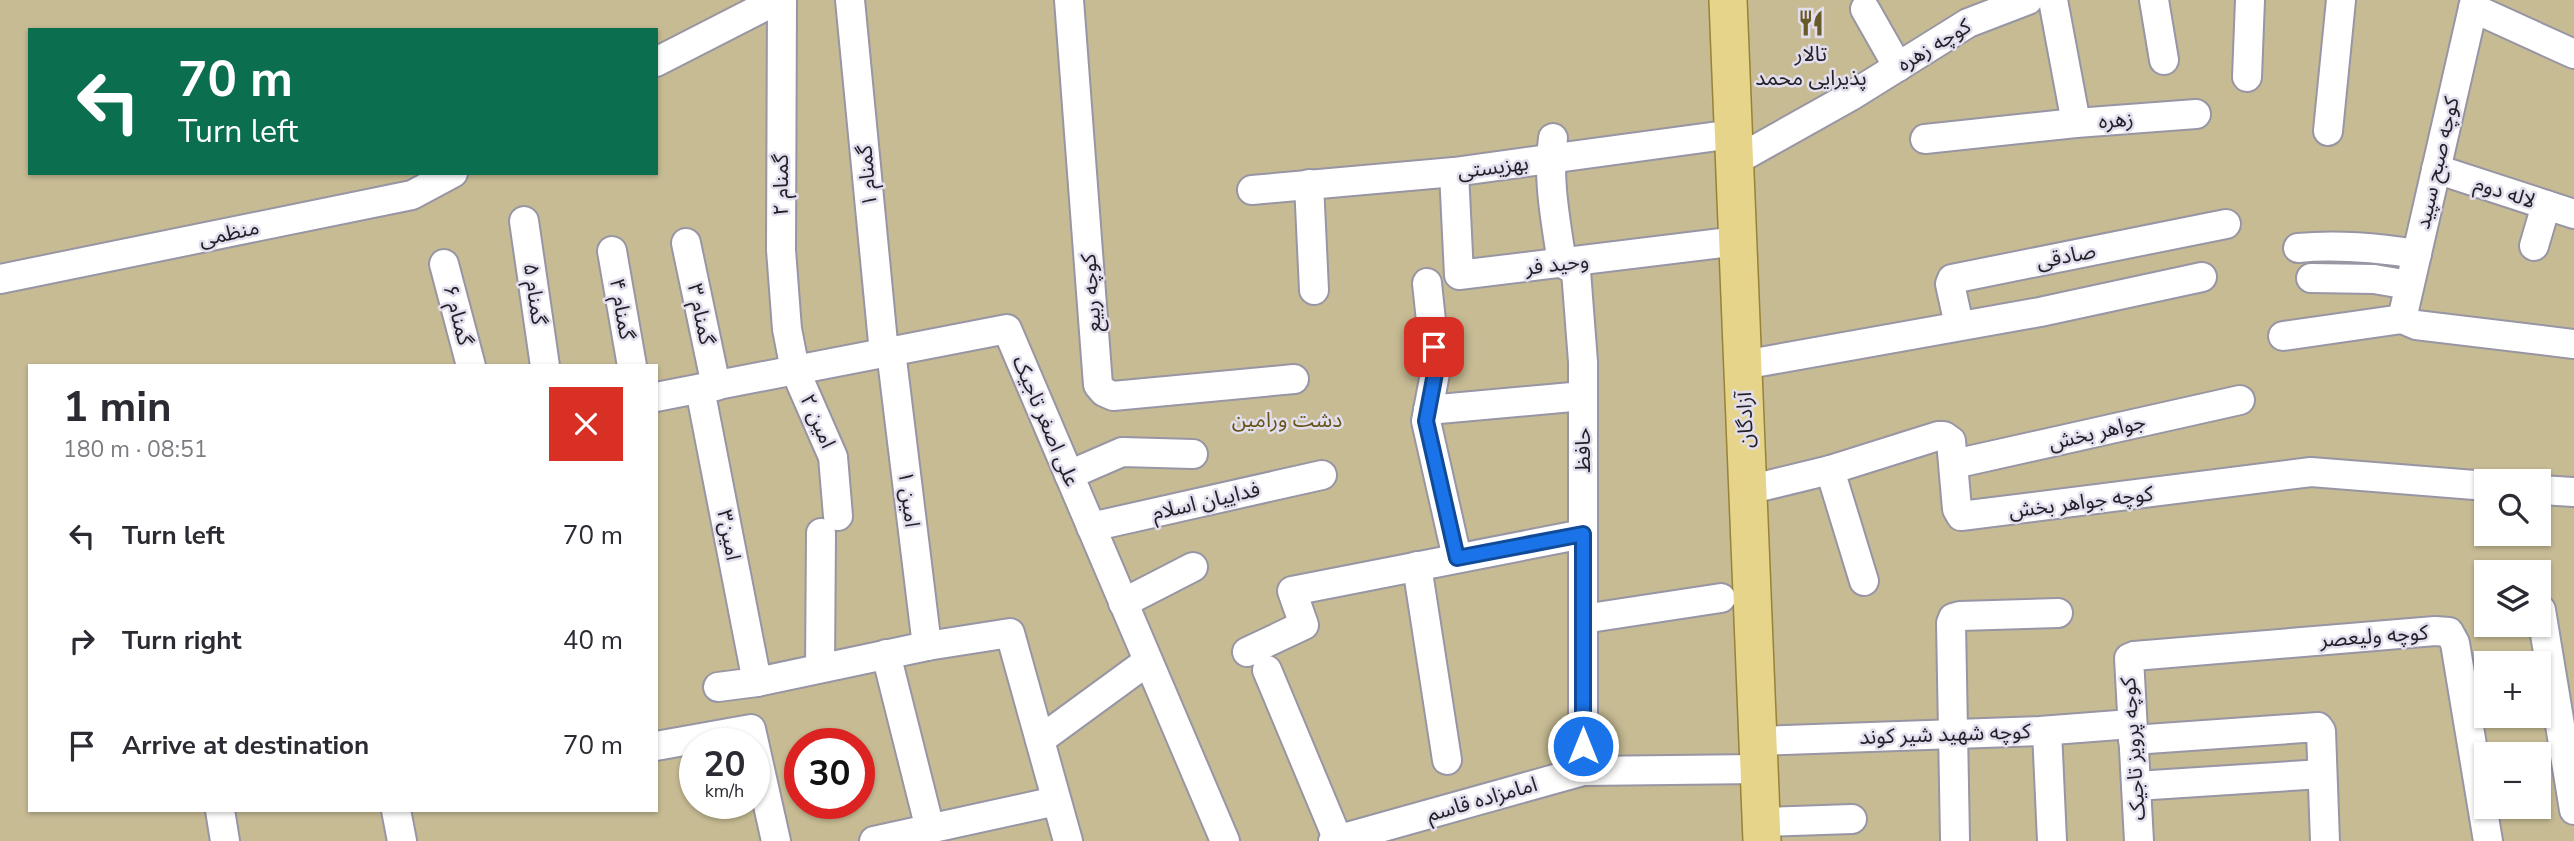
<!DOCTYPE html>
<html lang="en">
<head>
<meta charset="utf-8">
<style>
	:root { --surface:#fff; --page:#f7f7f7; --text:#2b2b33; --muted:#7c7c81 }
	body { margin:0; font-family:"Nunito Sans","Noto Sans Arabic",sans-serif; background:var(--page); color:var(--text); height:100vh; display:flex; flex-direction:column; font-size:26px; white-space:nowrap }
	* { box-sizing:border-box; margin:0 }
	p { font-size:23px; color:var(--muted) }
	.icon { flex:none; width:38px; height:38px; fill:none; stroke:currentColor; stroke-width:2; stroke-linecap:round; stroke-linejoin:round }
	.map { position:relative; flex:1; overflow:hidden }
	.drawer { position:absolute; left:28px; top:364px; width:630px; height:448px; display:flex; flex-direction:column; background:var(--surface); border-radius:0px; box-shadow:0 2px 5px #0004 }
	.drawer>* { flex:none }
	.banner { position:absolute; left:28px; top:28px; width:630px; height:147px; border-radius:0px; box-shadow:0 2px 5px #0004; background:#0b6e4f; color:#fff; overflow:hidden }
	.controls { position:absolute; left:2474px; top:469px; display:grid; gap:14px }
	.controls a { display:grid; place-items:center; width:77px; height:77px; border-radius:0px; background:var(--surface); box-shadow:0 2px 5px #0004; font-size:35px }
	.speed { position:absolute; left:679px; top:728px; display:flex; gap:14px; font-size:35px; font-weight:700; text-align:center }
	.speed>* { display:grid; place-content:center; width:91px; height:91px; border-radius:50%; background:var(--surface); box-shadow:0 2px 5px #0004; line-height:1 }
	.speed small { font-size:18px; font-weight:400 }
	.speed .limit { border:10px solid #d22; background:#fff; color:#111 }
	.pin { position:absolute; display:grid; place-items:center; width:60px; height:60px; color:#fff; margin:-30px; border-radius:14px; box-shadow:0 4px 10px #0006 }
	.me { position:absolute; width:77px; margin:-38px; rotate:0deg; stroke-linejoin:round; filter:drop-shadow(0 0 5px #0008) }
	.turn { display:flex; align-items:center; gap:24px; height:147px; padding:0 35px; font-size:32px }
	.turn .icon { width:91px; height:91px; stroke-width:2.5 }
	.turn b { display:block; font-size:49px; line-height:60px }
	.round { display:grid; place-items:center; flex:none; width:74px; height:74px; border-radius:0px; background:var(--page) }
	.overview { display:flex; align-items:center; justify-content:space-between; height:119px; padding:0 35px }
	h1 { font-size:42px; font-weight:700; line-height:52px }
	ul { padding:0; list-style:none }
	li { display:flex; align-items:center; gap:21px; height:105px; padding:0 35px }
	li div { flex:1 }
	li b { display:block; font-size:26px }
	li em { font-style:normal }
	.map>svg:first-child { display:block }
	.green { fill:#c6bb93; fill-rule:evenodd }
	.lines { fill:none; stroke-linecap:round; stroke-linejoin:round }
	.minor-casing { stroke:#9895a4; stroke-width:32 }
	.major-casing { stroke:#978235; stroke-width:40 }
	.minor { stroke:#fff; stroke-width:28 }
	.major { stroke:#e6d48a; stroke-width:37 }
	.route-casing { stroke:#114b97; stroke-width:18 }
	.route { stroke:#1a73e8; stroke-width:12 }
	.labels { text-anchor:middle; stroke-width:5; stroke-linejoin:round; paint-order:stroke }
	.street-label { font-size:21px; fill:#232127; stroke:#e2deee }
	.poi-label { font-size:21px; fill:#232127; stroke:#e2deee }
	.park-label { font-size:21px; fill:#645416; stroke:#e2deee }
</style>
</head>
<body>
<div class="map">
<svg width="2574" height="841" viewBox="0 0 2574 841">
	<rect width="100%" height="100%" fill="#e2deee"/>
	<path class="green" d="M0,0H2574V841H0ZM30,30H656V173H30ZM30,366H656V810H30ZM2487,481H2539V534H2487ZM2487,572H2539V625H2487ZM2487,663H2539V716H2487ZM695,744H754V803H695ZM800,744H859V803H800ZM2487,754H2539V807H2487Z"/>
	<g class="lines">
		<g class="minor-casing">
			<g id="minor">
				<polyline points="782,0 781,250 787,329 795,370 833,457 838,516"/>
				<polyline points="850,0 884,353"/>
				<polyline points="1069,0 1098,385 1104,392 1113,396 1294,379"/>
				<polyline points="2053,0 2076,123 2196,114"/>
				<polyline points="2154,0 2164,60"/>
				<polyline points="2475,0 2473,8 2574,54"/>
				<polyline points="1865,9 1898,67"/>
				<polyline points="656,62 777,0"/>
				<polyline points="2247,77 2250,0"/>
				<polyline points="2328,131 2341,0"/>
				<path d="M1553,138C1547,179 1556,222 1562,263L1576,271L1583,362V771"/>
				<polyline points="1925,139 2076,123"/>
				<polyline points="1735,161 1851,96 1968,23 2028,0"/>
				<polyline points="2436,169 2574,214"/>
				<polyline points="1454,172 1459,275 1738,241"/>
				<polyline points="1309,184 1314,290"/>
				<polyline points="1252,190 1454,172 1733,134"/>
				<polyline points="524,221 545,366"/>
				<polyline points="686,243 716,386"/>
				<polyline points="2534,246 2546,205"/>
				<path d="M2298,248C2338,244 2377,248 2417,254"/>
				<polyline points="612,251 632,366"/>
				<polyline points="444,264 471,366"/>
				<polyline points="2311,278 2374,279 2409,285"/>
				<polyline points="0,279 412,195 453,173"/>
				<polyline points="1427,283 1436,368 1426,421 1457,558"/>
				<polyline points="2402,319 2473,8"/>
				<polyline points="1959,325 1950,284 1952,279 2226,224"/>
				<polyline points="2283,336 2402,319 2416,325 2574,344"/>
				<polyline points="891,351 927,646"/>
				<polyline points="1743,365 2040,312 2202,277"/>
				<polyline points="700,389 757,682"/>
				<polyline points="656,397 1007,329 1225,841"/>
				<polyline points="1428,410 1583,396"/>
				<polyline points="1954,464 2240,400"/>
				<polyline points="1830,470 1864,581"/>
				<polyline points="1069,475 1122,452 1193,454"/>
				<polyline points="1748,490 1830,470 1938,436 1944,436 1951,441 1957,509 1961,516 2311,472 2487,486"/>
				<polyline points="2539,490 2574,492"/>
				<polyline points="1091,527 1322,475"/>
				<polyline points="1417,566 1447,760"/>
				<polyline points="1123,603 1193,567"/>
				<polyline points="2541,610 2574,810"/>
				<polyline points="1583,619 1721,598"/>
				<polyline points="1247,652 1304,625 1292,591 1583,534"/>
				<polyline points="886,654 930,829"/>
				<polyline points="820,668 821,533"/>
				<polyline points="1267,670 1338,840"/>
				<polyline points="718,687 757,682 927,646 1010,633 1068,841"/>
				<polyline points="2047,731 2052,841"/>
				<polyline points="1040,740 1148,661"/>
				<polyline points="2133,740 2318,727 2321,731 2325,841"/>
				<polyline points="1758,741 2040,731 2131,724"/>
				<polyline points="656,746 751,729 776,841"/>
				<polyline points="2136,786 2322,774"/>
				<polyline points="220,810 225,841"/>
				<polyline points="396,810 402,841"/>
				<polyline points="1761,822 1852,819"/>
				<polyline points="1955,839 1951,623 1953,618 1960,616 2058,613"/>
				<polyline points="874,841 1056,801"/>
				<polyline points="1333,841 1583,771 1759,769"/>
				<polyline points="2139,841 2129,658 2134,656 2435,631 2449,632 2455,643 2488,841"/>
			</g>
		</g>
		<g class="major-casing">
			<polyline id="major" points="1728,0 1762,841"/>
		</g>
		<use href="#minor" class="minor"/>
		<use href="#major" class="major"/>
	</g>
	<g class="lines">
		<g class="route-casing">
			<polyline id="route" points="1434,347 1436,368 1426,421 1457,558 1583,534 1583,746"/>
		</g>
		<use href="#route" class="route"/>
	</g>
	<defs>
		<g id="restaurant-bare" transform="scale(2.1)"><path d="M-5-6h1v4h1v-4h1v4h1v-4h1v5L-1.5 .5V6h-2V.5L-5-1ZM5-6V6H3V1.5H1.5Q1.5-4 5-6Z" fill="#685a27" stroke="#e2deee" stroke-width="2.5" paint-order="stroke"/></g>
	</defs>
	<g fill-rule="evenodd">
		<use href="#restaurant-bare" x="1811" y="23"/>
	</g>
	<g class="labels">
		<g class="street-label">
			<text transform="translate(1934 45) rotate(-31)" y="7">کوچه زهره</text>
			<text transform="translate(2116 120) rotate(-4)" y="7">زهره</text>
			<text transform="translate(2437 163) rotate(-77)" y="7">کوچه صبح سپید</text>
			<text transform="translate(1493 167) rotate(-7)" y="7">بهزیستی</text>
			<text transform="translate(867 176) rotate(-95)" y="7">گمنام ۱</text>
			<text transform="translate(781 185) rotate(-90)" y="7">گمنام ۲</text>
			<text transform="translate(2505 192) rotate(18)" y="7">لاله دوم</text>
			<text transform="translate(229 233) rotate(-12)" y="7">منظمی</text>
			<text transform="translate(2066 256) rotate(-11)" y="7">صادقی</text>
			<text transform="translate(1557 264) rotate(-7)" y="7">وحید فر</text>
			<text transform="translate(1091 293) rotate(-94)" y="7">کوچه ربیع</text>
			<text transform="translate(535 294) rotate(82)" y="7">گمنام ۵</text>
			<text transform="translate(622 309) rotate(80)" y="7">گمنام ۴</text>
			<text transform="translate(701 314) rotate(78)" y="7">گمنام ۳</text>
			<text transform="translate(458 315) rotate(75)" y="7">گمنام ۶</text>
			<text transform="translate(1745 420) rotate(-92)" y="7">آزادگان</text>
			<text transform="translate(818 421) rotate(66)" y="7">امین ۲</text>
			<text transform="translate(1046 421) rotate(67)" y="7">علی اصغر تاجیک</text>
			<text transform="translate(2097 432) rotate(-13)" y="7">جواهر بخش</text>
			<text transform="translate(1583 450) rotate(-90)" y="7">حافظ</text>
			<text transform="translate(909 499) rotate(83)" y="7">امین ۱</text>
			<text transform="translate(1206 501) rotate(-13)" y="7">فداییان اسلام</text>
			<text transform="translate(2081 502) rotate(-7)" y="7">کوچه جواهر بخش</text>
			<text transform="translate(729 535) rotate(79)" y="7">امین۳</text>
			<text transform="translate(2374 636) rotate(-4)" y="7">کوچه ولیعصر</text>
			<text transform="translate(1945 734) rotate(-2)" y="7">کوچه شهید شیر کوند</text>
			<text transform="translate(2133 749) rotate(-94)" y="7">کوچه پرویز تاجیک</text>
			<text transform="translate(1482 799) rotate(-16)" y="7">امامزاده قاسم</text>
		</g>
		<g class="poi-label">
			<text x="1811" y="61">تالار<tspan x="1811" dy="24">پذیرایی محمد</tspan></text>
		</g>
		<g class="park-label">
			<text x="1287" y="427">دشت ورامین</text>
		</g>
	</g>
</svg>
<div class="controls">
<a><svg class="icon" aria-label="search" viewBox="0 0 24 24"><circle cx="10" cy="10" r="6"/><path d="M15 15l6 6"/></svg></a>
<a><svg class="icon" aria-label="layers" viewBox="0 0 24 24"><path d="M12 4l9 5-9 5-9-5zM3 14l9 5 9-5"/></svg></a>
<a>+</a>
<a>−</a>
</div>
<div class="speed"><div>20<small>km/h</small></div><div class="limit">30</div></div>
<div class="pin" style="left:1434px;top:347px;background:#d93025"><svg class="icon" aria-label="arrive" viewBox="0 0 24 24"><path d="M6 21V4h12l-3 4 3 4H6"/></svg></div>
<svg class="me" style="left:1583px;top:746px" viewBox="-20 -20 40 40"><circle r="17" fill="#1a73e8" stroke="#fff" stroke-width="3"/><path d="M0-11L8 9 0 5-8 9z" fill="#fff"/></svg>
<div class="banner">
<div class="turn"><svg class="icon" aria-label="left" viewBox="0 0 24 24"><path d="M17 20v-9H6M10 6l-5 5 5 5"/></svg><div><b>70 m</b>Turn left</div></div>
</div>
<section class="drawer">
<div class="overview"><div><h1>1 min</h1><p>180 m · 08:51</p></div><a class="round" style="background:#d93025;color:#fff"><svg class="icon" aria-label="close" viewBox="0 0 24 24"><path d="M6 6l12 12M18 6L6 18"/></svg></a></div>
<ul>
<li><svg class="icon" aria-label="left" viewBox="0 0 24 24"><path d="M17 20v-9H6M10 6l-5 5 5 5"/></svg><div><b>Turn left</b></div><em>70 m</em></li>
<li><svg class="icon" aria-label="right" viewBox="0 0 24 24"><path d="M7 20v-9h11M14 6l5 5-5 5"/></svg><div><b>Turn right</b></div><em>40 m</em></li>
<li><svg class="icon" aria-label="arrive" viewBox="0 0 24 24"><path d="M6 21V4h12l-3 4 3 4H6"/></svg><div><b>Arrive at destination</b></div><em>70 m</em></li>
</ul>
</section>
</div>
</body>
</html>
